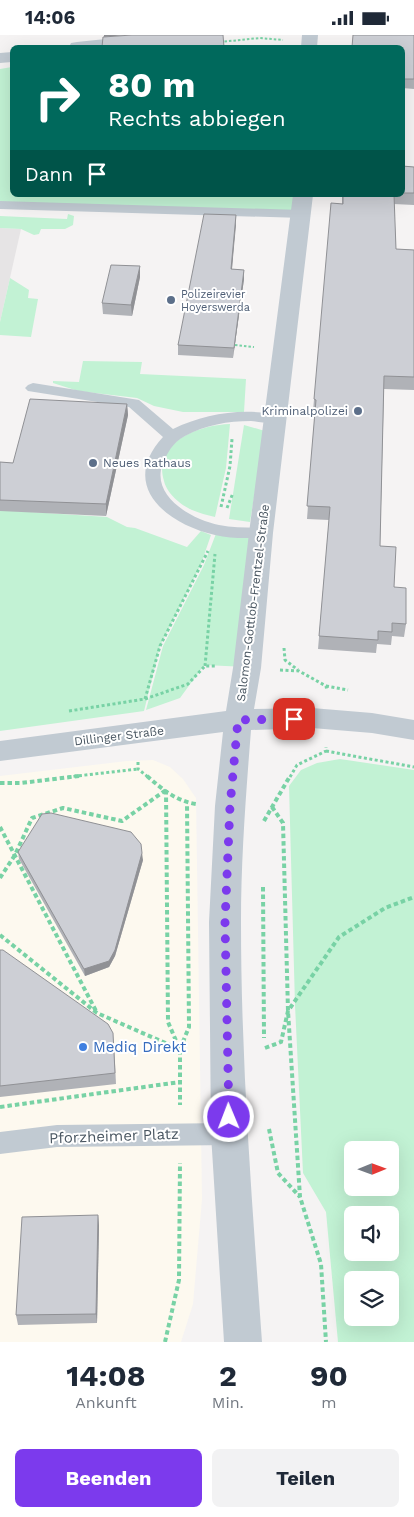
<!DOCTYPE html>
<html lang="de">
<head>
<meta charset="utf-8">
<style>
	:root { --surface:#fff; --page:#f2f2f3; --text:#1f2937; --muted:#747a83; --accent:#7c3aed }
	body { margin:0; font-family:"Work Sans",sans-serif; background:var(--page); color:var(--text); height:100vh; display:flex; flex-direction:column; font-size:19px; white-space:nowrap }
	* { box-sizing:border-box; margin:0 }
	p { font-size:16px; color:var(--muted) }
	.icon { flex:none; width:28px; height:28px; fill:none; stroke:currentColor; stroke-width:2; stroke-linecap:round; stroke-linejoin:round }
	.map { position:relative; height:1307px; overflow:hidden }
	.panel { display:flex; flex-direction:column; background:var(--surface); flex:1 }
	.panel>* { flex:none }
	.hud { position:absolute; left:10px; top:10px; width:395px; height:152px; border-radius:8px; box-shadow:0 5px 20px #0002; background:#00695c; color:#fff; overflow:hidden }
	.needle { width:32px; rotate:89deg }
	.fabs { position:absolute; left:344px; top:1106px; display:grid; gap:10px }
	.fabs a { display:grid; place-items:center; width:55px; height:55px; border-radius:8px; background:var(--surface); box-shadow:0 5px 20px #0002; font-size:25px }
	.pin { position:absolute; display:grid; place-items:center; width:42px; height:42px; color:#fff; margin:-21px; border-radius:10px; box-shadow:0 2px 8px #0006 }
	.me { position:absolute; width:55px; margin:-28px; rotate:359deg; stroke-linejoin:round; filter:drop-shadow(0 0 4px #0008) }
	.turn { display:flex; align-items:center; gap:18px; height:105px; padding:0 15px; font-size:22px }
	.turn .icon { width:65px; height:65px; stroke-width:2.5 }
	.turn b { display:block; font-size:35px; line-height:42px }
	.then { display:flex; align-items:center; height:48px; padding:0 15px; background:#0003; gap:10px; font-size:19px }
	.eta { display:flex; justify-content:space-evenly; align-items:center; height:85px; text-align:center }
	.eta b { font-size:30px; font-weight:700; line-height:35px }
	.primary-button { display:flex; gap:10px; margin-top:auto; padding:10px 15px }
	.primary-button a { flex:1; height:58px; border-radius:8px; background:var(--accent); color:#fff; font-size:20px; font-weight:700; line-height:58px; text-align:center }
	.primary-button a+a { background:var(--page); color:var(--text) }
	.status { display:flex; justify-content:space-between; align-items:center; height:35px; padding:0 25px; background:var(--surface); direction:ltr }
	.status svg { height:14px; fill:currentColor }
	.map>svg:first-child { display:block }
	.commercial { fill:#fdf9ef }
	.education { fill:#e6e4e5 }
	.green { fill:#c2f2d4; fill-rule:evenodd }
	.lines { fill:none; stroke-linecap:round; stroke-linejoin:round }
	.path-far2 { stroke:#78d2a5; stroke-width:2; stroke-dasharray:2.5 2; stroke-linecap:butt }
	.path-far1 { stroke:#78d2a5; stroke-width:3; stroke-dasharray:3 2.5; stroke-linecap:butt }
	.path { stroke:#78d2a5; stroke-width:4; stroke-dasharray:4.5 3; stroke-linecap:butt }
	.lane { fill:#c1cad2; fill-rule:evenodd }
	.street { fill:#c1cad2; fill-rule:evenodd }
	.wall { fill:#b0b2b7 }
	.shaded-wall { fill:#909195 }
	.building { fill:#cdcfd5; stroke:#909195 }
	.route { stroke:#7c3aed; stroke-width:9; stroke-dasharray:0 16.2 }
	.service-dot { fill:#5c6f8a; stroke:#fff; stroke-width:2 }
	.shop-dot { fill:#3f7fe0; stroke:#fff; stroke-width:2 }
	.labels { text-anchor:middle; stroke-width:4; stroke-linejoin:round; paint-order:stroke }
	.far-service-label { font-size:11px; fill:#4e5e75; stroke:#fff; text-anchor:start }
	.service-label { font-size:12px; fill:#4e5e75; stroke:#fff; text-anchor:end }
	.street-label { font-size:12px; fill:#495661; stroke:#fff }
	.near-shop-label { font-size:15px; fill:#366cbe; stroke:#fff; text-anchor:start }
	.near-street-label { font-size:15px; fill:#495661; stroke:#fff }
</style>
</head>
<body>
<div class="status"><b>14:06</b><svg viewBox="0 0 49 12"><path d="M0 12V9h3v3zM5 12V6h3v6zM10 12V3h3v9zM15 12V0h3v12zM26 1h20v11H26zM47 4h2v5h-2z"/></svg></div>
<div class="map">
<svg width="414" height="1307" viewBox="0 0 414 1307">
	<rect width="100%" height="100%" fill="#f5f3f3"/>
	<polygon class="commercial" points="153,725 170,732 183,744 196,763 202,1164 193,1269 181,1307 0,1307 0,741 127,726"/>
	<polygon class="education" points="0,193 21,194 0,287"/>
	<g class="green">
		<polygon points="12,32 12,160 301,160 300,179 0,167 0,34"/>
		<polygon points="68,179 74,181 73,190 65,194 41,194 39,199 34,200 21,194 0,193 0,181 67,184"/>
		<polygon points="10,243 29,255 28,263 38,264 31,302 0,300 0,287"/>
		<polygon points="83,326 142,327 140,339 246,344 244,377 183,377 154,371 137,363 78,356 53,348 53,346 79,347"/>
		<path d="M230,389L226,433L215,482C207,480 199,478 192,475C181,470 167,459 164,446C152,407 199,390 230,389Z"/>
		<polygon points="244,390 265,396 250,487 229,484"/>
		<polygon points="0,475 107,482 127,492 135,493 187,512 201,496 211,500 201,529 160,611 144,676 0,696"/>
		<polygon points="217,496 260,499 247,632 204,630 180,663 146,675 163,611 204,530"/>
		<path d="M340,724L414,735V1307H338L326,1177L303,1138L295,970L289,751L301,735L317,728ZM352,1115H390V1152H352ZM352,1180H390V1218H352ZM352,1245H390V1282H352Z"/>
	</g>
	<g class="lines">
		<g class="path-far2">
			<polyline points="220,7 260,3 283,5"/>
			<polyline points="235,310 254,312"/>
		</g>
		<g class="path-far1">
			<polyline points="221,472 230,431 232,404"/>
			<polyline points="227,473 233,458"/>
			<polyline points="284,613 285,625 298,635"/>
			<polyline points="205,631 215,519"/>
			<polyline points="280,635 299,636 326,651 327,656"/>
			<polyline points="326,651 348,655"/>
			<polyline points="145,664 160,611 208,516"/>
			<polyline points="69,676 145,664 188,649 205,631 216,631"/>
			<polyline points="326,716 414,732"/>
			<polyline points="138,727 138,734 148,742"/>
			<polyline points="68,742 138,734"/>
			<polyline points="290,742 297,730 326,716 326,712"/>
		</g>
		<g class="path">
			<path d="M147,741C162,754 176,766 196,769"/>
			<polyline points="0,748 21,748 79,741"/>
			<polyline points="166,755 168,987 180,1015 180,1070"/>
			<polyline points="272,772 283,788 288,976 300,1162 321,1229 326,1307"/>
			<polyline points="264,786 290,741"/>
			<polyline points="0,792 96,976"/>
			<polyline points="0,843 15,820 32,783 63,773 122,786 166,755"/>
			<polyline points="263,852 264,1003"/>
			<polyline points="0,900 97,978 179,1014"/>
			<polyline points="265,1013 281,1007 288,976 339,902 385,873 414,862"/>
			<polyline points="180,1014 189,992 187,769"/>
			<polyline points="0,1072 180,1047"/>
			<polyline points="269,1094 278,1138 300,1162"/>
			<polyline points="165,1307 179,1245 180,1128"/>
		</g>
		<g class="lane">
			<polygon points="0,166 302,175 309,179 302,183 0,174"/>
			<path d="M33,348L139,365L173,394C206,378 246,372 282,381L284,384L282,387C272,390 261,387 251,386C228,386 205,390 185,401C172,408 167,418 162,431C152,463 194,485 219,490C233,493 247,492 261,493L267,494L269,498L267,502L261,503C246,503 230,504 215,500C167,489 118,451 163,402L129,372L28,356L25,353L28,350Z"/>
			<polygon points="229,1088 237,1091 241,1099 237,1107 229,1110 57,1112 0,1119 0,1097 57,1090"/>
		</g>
		<g class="street">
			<polygon points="144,0 198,0 196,3 190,5 119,12 69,12 71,8 77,7"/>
			<polygon points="302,0 318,0 317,12 301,12"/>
			<polygon points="12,17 12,27 0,28 0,18"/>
			<path d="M293,160H313L273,498L261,633L254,674L312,673L372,678L414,685V705L372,698L312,693L251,695C246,759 241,823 241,887C241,1028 252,1167 262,1307H224L211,1099L209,887L215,771L223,697L0,726V706L226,676L233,633L249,498Z"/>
		</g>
	</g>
	<g class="wall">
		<polygon points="414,0 414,54 402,53 402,12"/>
		<polygon points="402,131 414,132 414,170 394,169 396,214 414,215 414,355 384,354 380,511 394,552 406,589 404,602 392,601 391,610 377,609 376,618 318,614 329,485 307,484 315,377 313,377 314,364 342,169 342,160 402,160"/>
		<polygon points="236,180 232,234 244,235 244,244 233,323 178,320 178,310"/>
		<polygon points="140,231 140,242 132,281 103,279 102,268"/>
		<polygon points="127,369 128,380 106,481 0,476 0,427 13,428"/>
		<polygon points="18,817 143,825 115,921 109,932 85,941 19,824"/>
		<polygon points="0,915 114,1009 116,1049 0,1062"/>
		<polygon points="98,1180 99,1191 97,1288 18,1290 16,1280"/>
	</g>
	<g class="shaded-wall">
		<polygon points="104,0 126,0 104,2"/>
		<polygon points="236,180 236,190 231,244 231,234"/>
		<polygon points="140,231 140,242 132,281 131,270"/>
		<polygon points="244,235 244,244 233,323 234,313"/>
		<polygon points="127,369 128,380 106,481 106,469"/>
		<polygon points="142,818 143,825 115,921 109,932 85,941 84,934"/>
		<polygon points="98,1180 99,1191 97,1288 96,1279"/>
	</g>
	<g class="building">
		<polygon points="132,0 223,0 224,12 102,12 103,2"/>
		<polygon points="353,0 414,0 414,44 402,44 402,12 352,12"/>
		<polygon points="402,131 414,132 414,158 402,158"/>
		<polygon points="343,160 394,160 396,214 414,215 414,342 384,341 380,511 396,512 394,552 406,553 406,589 392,588 392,597 378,596 378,605 319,601 330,472 307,471 316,365 314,364 331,168 343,169"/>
		<polygon points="204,179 236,180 231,234 244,235 234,313 178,310"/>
		<polygon points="111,230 140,231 131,270 102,268"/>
		<polygon points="30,364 127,369 106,469 0,465 0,427 13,428"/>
		<polygon points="51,778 131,797 141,809 142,818 115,915 109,926 84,934 18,817 42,779"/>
		<polygon points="0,915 3,915 108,989 113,998 115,1038 0,1051"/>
		<polygon points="98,1180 96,1279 16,1280 22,1182"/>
	</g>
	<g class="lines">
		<polyline class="route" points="229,1082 225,887 230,771 238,685 294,684"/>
	</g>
	<g class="service-dot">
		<circle cx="171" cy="265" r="5"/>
		<circle cx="358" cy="376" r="5"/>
		<circle cx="93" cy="428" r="5"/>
	</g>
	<circle class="shop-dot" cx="83" cy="1012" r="5"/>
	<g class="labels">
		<g class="far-service-label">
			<text x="181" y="263">Polizeirevier<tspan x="181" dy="13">Hoyerswerda</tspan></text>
		</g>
		<g class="service-label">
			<text x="348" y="380">Kriminalpolizei</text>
			<text x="103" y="432" text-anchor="start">Neues Rathaus</text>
		</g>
		<g class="street-label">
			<text transform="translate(253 568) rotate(-83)" y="4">Salomon-Gottlob-Frentzel-Straße</text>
			<text transform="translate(119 701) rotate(-7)" y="4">Dillinger Straße</text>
		</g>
		<g class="near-shop-label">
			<text x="93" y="1017">Mediq Direkt</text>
		</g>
		<g class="near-street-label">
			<text transform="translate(114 1101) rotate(-2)" y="5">Pforzheimer Platz</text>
		</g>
	</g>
</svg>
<div class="fabs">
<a><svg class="needle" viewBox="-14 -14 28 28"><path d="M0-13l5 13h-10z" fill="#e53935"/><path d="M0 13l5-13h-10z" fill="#747a83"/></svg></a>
<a><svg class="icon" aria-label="sound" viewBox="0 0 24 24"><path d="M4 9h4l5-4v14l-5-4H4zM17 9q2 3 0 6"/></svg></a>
<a><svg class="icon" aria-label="layers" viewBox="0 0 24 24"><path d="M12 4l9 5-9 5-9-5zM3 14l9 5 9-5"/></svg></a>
</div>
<div class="pin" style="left:294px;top:684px;background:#d93025"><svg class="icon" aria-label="arrive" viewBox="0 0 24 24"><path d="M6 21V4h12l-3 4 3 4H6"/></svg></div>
<svg class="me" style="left:229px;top:1082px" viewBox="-20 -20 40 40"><circle r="17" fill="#7c3aed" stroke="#fff" stroke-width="3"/><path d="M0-11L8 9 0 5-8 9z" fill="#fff"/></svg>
<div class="hud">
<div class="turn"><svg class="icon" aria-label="right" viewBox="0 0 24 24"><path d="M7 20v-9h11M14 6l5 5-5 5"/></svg><div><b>80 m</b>Rechts abbiegen</div></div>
<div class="then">Dann<svg class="icon" aria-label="arrive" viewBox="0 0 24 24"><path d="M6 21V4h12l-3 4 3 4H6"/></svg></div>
</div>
</div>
<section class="panel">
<div class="eta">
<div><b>14:08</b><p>Ankunft</p></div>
<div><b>2</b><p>Min.</p></div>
<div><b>90</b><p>m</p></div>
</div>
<div class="primary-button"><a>Beenden</a><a>Teilen</a></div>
</section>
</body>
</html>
